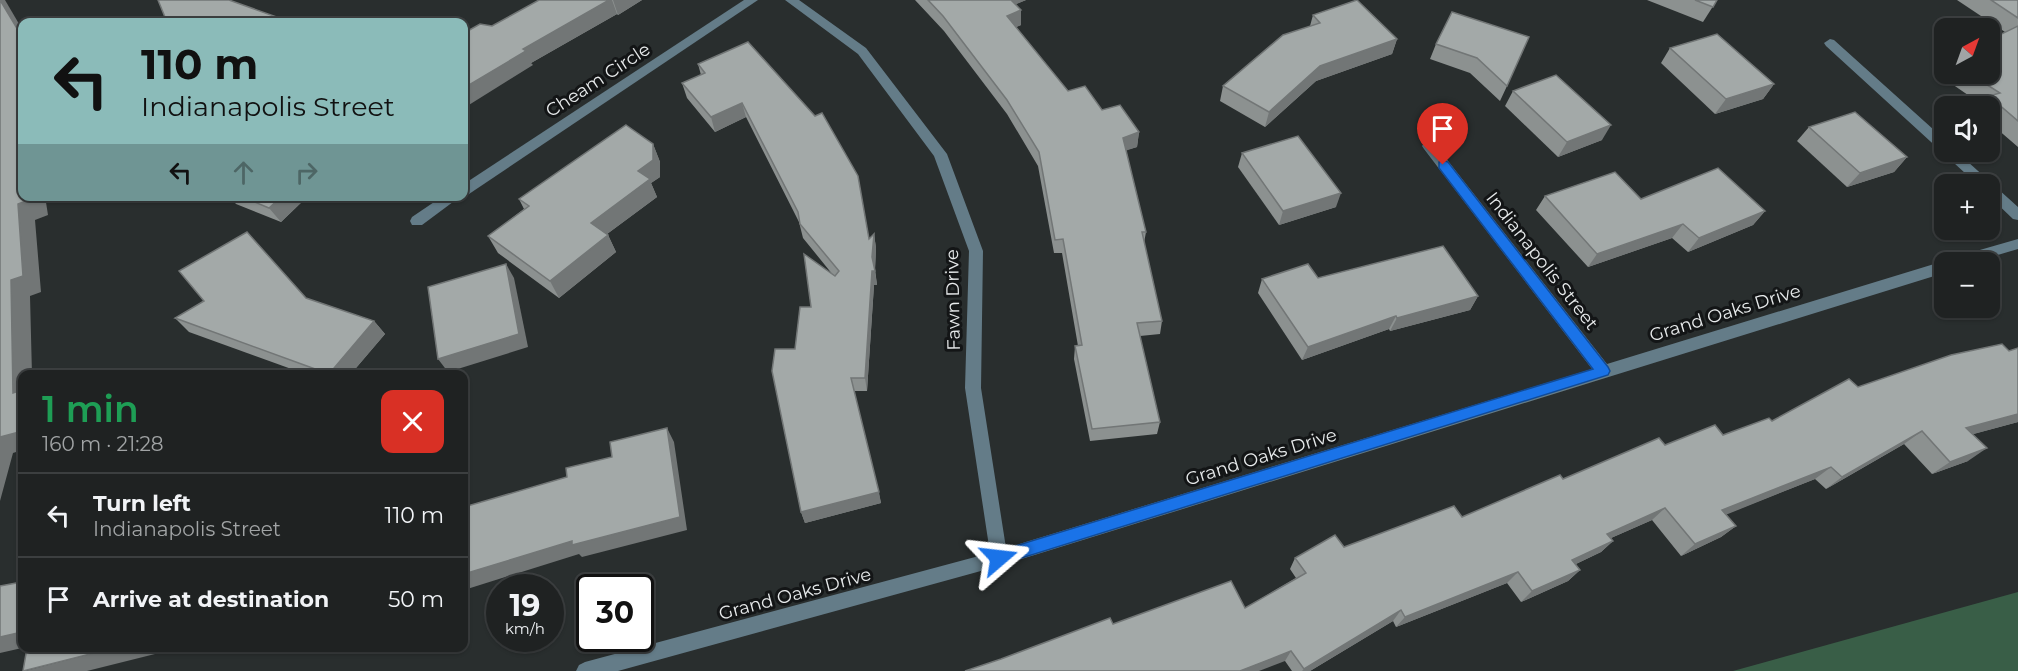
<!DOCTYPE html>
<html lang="en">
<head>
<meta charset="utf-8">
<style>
	:root { --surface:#1f2222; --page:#2c2f2f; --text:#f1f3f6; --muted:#a1a4a5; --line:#3c3f40 }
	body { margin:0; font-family:Montserrat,sans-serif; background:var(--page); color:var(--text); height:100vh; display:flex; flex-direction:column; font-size:22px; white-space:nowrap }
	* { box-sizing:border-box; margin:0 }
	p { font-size:20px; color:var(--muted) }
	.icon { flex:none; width:33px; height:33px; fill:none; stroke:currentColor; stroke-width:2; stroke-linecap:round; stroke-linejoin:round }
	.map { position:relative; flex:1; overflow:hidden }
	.details { position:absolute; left:18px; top:370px; width:450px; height:282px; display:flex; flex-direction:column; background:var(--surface); border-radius:12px; box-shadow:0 2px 4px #0004,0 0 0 2px var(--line) }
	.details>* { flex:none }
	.hud { position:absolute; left:18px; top:18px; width:450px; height:183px; border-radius:12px; box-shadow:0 2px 4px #0004,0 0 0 2px var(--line); background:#8bbbb9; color:#111; overflow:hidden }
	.needle { width:39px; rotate:41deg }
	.buttons { position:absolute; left:1934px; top:18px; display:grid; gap:12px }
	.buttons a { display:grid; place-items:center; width:66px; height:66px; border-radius:12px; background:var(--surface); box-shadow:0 2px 4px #0004,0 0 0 2px var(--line); font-size:30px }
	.speed { position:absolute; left:486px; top:574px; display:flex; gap:12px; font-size:30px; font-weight:700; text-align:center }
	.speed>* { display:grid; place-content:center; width:78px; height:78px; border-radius:50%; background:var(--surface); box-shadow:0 2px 4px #0004,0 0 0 2px var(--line); line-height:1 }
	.speed small { font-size:15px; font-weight:400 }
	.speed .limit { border:3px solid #111; border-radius:9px; background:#fff; color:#111 }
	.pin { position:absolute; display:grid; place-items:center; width:51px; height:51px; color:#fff; margin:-62px -26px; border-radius:50% 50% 50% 0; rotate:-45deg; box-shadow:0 0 6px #0007 }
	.pin .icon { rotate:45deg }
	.me { position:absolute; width:66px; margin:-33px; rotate:73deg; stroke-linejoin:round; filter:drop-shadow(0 0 4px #0008) }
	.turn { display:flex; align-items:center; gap:21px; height:126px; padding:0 24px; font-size:27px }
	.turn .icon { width:78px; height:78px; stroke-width:2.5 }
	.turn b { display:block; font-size:42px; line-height:51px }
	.lanes { display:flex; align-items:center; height:57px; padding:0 24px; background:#0003; justify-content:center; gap:30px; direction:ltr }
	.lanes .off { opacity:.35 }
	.round { display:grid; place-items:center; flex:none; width:63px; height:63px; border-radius:12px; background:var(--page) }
	.headline { display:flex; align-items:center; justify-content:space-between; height:102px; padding:0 24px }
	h1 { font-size:36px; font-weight:600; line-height:45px; color:#1e9e55 }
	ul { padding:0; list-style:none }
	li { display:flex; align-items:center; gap:18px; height:84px; padding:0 24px; border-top:2px solid var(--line) }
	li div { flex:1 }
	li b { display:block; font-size:22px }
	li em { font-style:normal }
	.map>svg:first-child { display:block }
	.green { fill:#395e47 }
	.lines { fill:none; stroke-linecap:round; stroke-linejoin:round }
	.minor { fill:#647c88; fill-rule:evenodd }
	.wall { fill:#8c9190 }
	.shaded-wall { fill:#727676 }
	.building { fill:#a3a9a8; stroke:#727676; stroke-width:1.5 }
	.route { fill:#1a73e8; stroke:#114b97; stroke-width:1.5 }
	.labels { text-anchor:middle; stroke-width:6; stroke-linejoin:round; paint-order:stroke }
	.street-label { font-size:18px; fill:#e7eaeb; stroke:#131516 }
</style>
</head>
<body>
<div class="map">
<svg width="2018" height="671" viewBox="0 0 2018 671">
	<rect width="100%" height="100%" fill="#292e2e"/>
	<polygon class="green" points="2018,592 2018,671 1733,671"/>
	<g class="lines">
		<g class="minor">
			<polygon points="744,0 758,0 469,194 464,195 464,184"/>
			<polygon points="785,0 799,0 866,48 947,154 983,251 981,388 1006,548 1592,369 1424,149 1422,146 1424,143 1434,143 1607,364 1944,261 1947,262 1944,262 1944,273 999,566 618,671 576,671 579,665 585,662 990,553 965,388 969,251 934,156 858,54"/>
			<polygon points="1830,39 1834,40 1944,139 1944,152 1957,152 2018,207 2018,220 2013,219 1989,196 1989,184 1977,184 1826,46 1824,43"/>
			<polygon points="443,196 461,196 422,225 412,225 410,221 412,217"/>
			<polygon points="2018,239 2018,249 1974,262 1950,262 1952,258"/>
		</g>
	</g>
	<g class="wall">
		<polygon points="539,0 642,0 618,15 617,14 531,63 533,65 492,26"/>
		<polygon points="915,0 1026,0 1016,4 1021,10 1021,25 1016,27 1068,91 1139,132 1137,147 1126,150 1146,232 1144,243 1162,321 1160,334 1140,336 1160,422 1157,434 1090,441 1074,359 1075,346 1078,346 1062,253 1054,253 1038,166 1007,114 944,31"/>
		<polygon points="1647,0 1717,0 1703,22"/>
		<polygon points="1957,0 2018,0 2018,147 1989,122 1989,106 1979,106 1981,104 1936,73 1944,64 1944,74 1989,74 2005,32"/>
		<polygon points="1452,12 1507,86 1500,101 1470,73 1430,59 1436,44"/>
		<polygon points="1313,15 1397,39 1392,54 1316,81 1265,127 1220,101 1223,86 1310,26"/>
		<polygon points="748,42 869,239 874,234 876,248 875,269 877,285 874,285 867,391 854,391 881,503 805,523 801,512 795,349 811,307 833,275 803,238 799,222 746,117 715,132 687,98 682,83 701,75 698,64"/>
		<polygon points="1670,48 1774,84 1763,99 1715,114 1661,63"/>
		<polygon points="1513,91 1602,140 1558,157 1505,106"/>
		<polygon points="1809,127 1907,157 1894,172 1847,187 1797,141"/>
		<polygon points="653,144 660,162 660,177 651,183 657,197 607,234 608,235 616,252 559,298 498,253 488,236 524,209 519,199"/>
		<polygon points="1242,153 1336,207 1279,225 1238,167"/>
		<polygon points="229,196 308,196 281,222 236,204"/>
		<polygon points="1545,196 1641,199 1765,211 1753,225 1688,252 1672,238 1588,267 1536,210"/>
		<polygon points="1318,278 1478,296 1470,310 1390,331 1389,329 1302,360 1258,293 1262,279"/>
		<polygon points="306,298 374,321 385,334 350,375 308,375 189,332 175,318"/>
		<polygon points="1858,387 2018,422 1973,434 1968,461 1932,474 1904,444 1826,489 1815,479 1726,514 1736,526 1721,537 1681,556 1652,520 1611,538 1613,541 1601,552 1576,564 1580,570 1568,581 1521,602 1507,583 1396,627 1393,621 1310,671 1292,671 1285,661 1113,624 1245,608 1296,578 1290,569 1295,558 1344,547 1462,517 1563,479 1665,445 1723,435 1772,421"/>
	</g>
	<g class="shaded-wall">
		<polygon points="0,0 5,0 22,29 22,46"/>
		<polygon points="609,0 612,0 617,14 531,63 533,65 464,108 464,88 523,49"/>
		<polygon points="613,0 642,0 618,15"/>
		<polygon points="1005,0 1026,0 1005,9"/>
		<polygon points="1021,10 1021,25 1007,31 1007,16"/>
		<polygon points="1397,39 1392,54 1316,81 1265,127 1269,112 1320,66"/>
		<polygon points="1774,84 1763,99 1715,114 1726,99"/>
		<polygon points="742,103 746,117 715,132 711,117"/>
		<polygon points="1611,125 1602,140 1558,157 1567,142"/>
		<polygon points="1139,132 1137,147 1122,152 1123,138"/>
		<polygon points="653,144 660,162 660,177 651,183 657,197 599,240 591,223 638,171"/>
		<polygon points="1907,157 1894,172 1847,187 1860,173"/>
		<polygon points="1341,193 1336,207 1279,225 1283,211"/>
		<polygon points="30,196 45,196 48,215 35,220 41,292 30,296 32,375 22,375 22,400 13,393 11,280 18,204"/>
		<polygon points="282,196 308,196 281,222 269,208"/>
		<polygon points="1765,211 1753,225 1688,252 1699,238"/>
		<polygon points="1683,224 1672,238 1588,267 1597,254"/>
		<polygon points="874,234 876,248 875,271 872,257"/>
		<polygon points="608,235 616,252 559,298 550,281"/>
		<polygon points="506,264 514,278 528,347 448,372 438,359"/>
		<polygon points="872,271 875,271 877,285 874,285 867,391 865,378"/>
		<polygon points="1478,296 1470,310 1390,331 1397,318"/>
		<polygon points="1396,316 1389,329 1302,360 1308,347"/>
		<polygon points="374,321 385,334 350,375 330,375 329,374"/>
		<polygon points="22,411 22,450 13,453 0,501 0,437"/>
		<polygon points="2018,414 2018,422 1948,441 1966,428"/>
		<polygon points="667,428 674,442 687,530 582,557 579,554 464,590 464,574"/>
		<polygon points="1922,431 1904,444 1826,489 1842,477"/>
		<polygon points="1987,448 1968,461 1932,474 1950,462"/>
		<polygon points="1831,467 1815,479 1708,522 1722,510"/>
		<polygon points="879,492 881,503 805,523 801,512"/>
		<polygon points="1665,508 1652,520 1595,545 1607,534"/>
		<polygon points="1736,526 1721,537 1681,556 1695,544"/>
		<polygon points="1613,541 1601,552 1561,571 1572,560"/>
		<polygon points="1580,570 1568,581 1521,602 1532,591"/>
		<polygon points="1518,572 1507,583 1396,627 1405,617"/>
		<polygon points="1401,610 1393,621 1310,671 1302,671 1304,669"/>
		<polygon points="22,632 22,648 0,653 0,637"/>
		<polygon points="114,648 179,648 87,671 25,671"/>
		<polygon points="1291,651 1285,661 1259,671 1240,671"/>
	</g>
	<g class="building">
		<polygon points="0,0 18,30 22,46 22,196 30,196 31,199 18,204 23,276 11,280 13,393 22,390 22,411 19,432 0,437"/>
		<polygon points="158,0 229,0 285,20 282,22 167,22"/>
		<polygon points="539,0 609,0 523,49 526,51 464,88 464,33 480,24 492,26"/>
		<polygon points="928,0 1011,0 1021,10 1007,16 1068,91 1085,86 1102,110 1120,105 1139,132 1123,138 1146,232 1142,232 1162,321 1137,323 1160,422 1092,429 1075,346 1082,345 1063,239 1055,240 1039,152 1007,100 943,16"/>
		<polygon points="1357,0 1397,39 1320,66 1269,112 1223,86 1283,35 1320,23 1313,15"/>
		<polygon points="1695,0 1717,0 1713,7"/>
		<polygon points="1991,0 2018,0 2018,18"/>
		<polygon points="1452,12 1529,37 1507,86 1477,58 1436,44"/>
		<polygon points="2018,26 2018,121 1989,96 2000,93 1970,74 1989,74 1989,40"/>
		<polygon points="1717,34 1774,84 1726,99 1670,48"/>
		<polygon points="748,42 815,116 822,113 858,176 869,239 874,234 872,257 875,271 872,271 865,378 851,378 879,492 801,512 772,371 775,349 795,349 800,307 811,307 804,254 835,276 839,271 800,224 798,212 742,103 711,117 682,83 705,73 698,64"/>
		<polygon points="1556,75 1611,125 1567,142 1513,91"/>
		<polygon points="1855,112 1907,157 1860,173 1809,127"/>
		<polygon points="626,125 653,144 653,160 638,171 650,179 591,223 608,235 550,281 488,236 529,206 519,199"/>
		<polygon points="1298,136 1341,193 1283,211 1242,153"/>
		<polygon points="1718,168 1765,211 1699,238 1683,224 1597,254 1545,196 1615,172 1641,199"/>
		<polygon points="240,196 282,196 269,208"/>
		<polygon points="247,232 306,298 374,321 329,374 175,318 204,301 179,271"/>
		<polygon points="1443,246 1478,296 1397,318 1396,316 1308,347 1262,279 1308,264 1318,278"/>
		<polygon points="506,264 519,334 438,359 428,287"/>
		<polygon points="2002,344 2009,351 2018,348 2018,414 1966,428 1987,448 1950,462 1922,431 1842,477 1831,467 1722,510 1736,526 1695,544 1665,508 1607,534 1613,541 1572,560 1580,570 1532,591 1518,572 1405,617 1401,610 1304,669 1291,651 1240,671 965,671 1001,659 1110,618 1113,624 1231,581 1245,608 1306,573 1295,558 1335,535 1344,547 1454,506 1462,517 1560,475 1563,479 1659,438 1665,445 1715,425 1723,435 1769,418 1772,421 1849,379 1858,387 1951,355"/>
		<polygon points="667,428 680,517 572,545 572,541 464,574 464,507 567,477 566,468 612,457 610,442"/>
		<polygon points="22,582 22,632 0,637 0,586"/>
		<polygon points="27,648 114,648 23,671"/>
	</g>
	<polygon class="route" points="1443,160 1448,162 1608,367 1610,371 1608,375 999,565 993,563 991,558 993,553 999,551 1593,369 1439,168 1439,162"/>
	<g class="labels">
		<g class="street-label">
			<text transform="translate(598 80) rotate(-33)" y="6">Cheam Circle</text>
			<text transform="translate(1542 261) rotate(52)" y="6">Indianapolis Street</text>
			<text transform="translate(953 300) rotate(-91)" y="6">Fawn Drive</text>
			<text transform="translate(1725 313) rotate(-17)" y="6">Grand Oaks Drive</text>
			<text transform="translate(1261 457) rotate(-17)" y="6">Grand Oaks Drive</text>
			<text transform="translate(795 594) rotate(-15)" y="6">Grand Oaks Drive</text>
		</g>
	</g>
</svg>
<div class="buttons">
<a><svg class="needle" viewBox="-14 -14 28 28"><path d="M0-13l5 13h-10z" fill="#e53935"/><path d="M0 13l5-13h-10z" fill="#a1a4a5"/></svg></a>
<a><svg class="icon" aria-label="sound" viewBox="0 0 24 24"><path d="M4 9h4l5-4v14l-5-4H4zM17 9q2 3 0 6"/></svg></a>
<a>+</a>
<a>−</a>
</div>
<div class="speed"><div>19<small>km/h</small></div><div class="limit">30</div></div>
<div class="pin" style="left:1443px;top:165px;background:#d93025"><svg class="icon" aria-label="arrive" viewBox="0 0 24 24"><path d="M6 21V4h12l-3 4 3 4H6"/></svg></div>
<svg class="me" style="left:999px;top:558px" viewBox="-20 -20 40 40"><path d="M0-17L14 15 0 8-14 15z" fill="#1a73e8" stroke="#fff" stroke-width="4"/></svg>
<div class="hud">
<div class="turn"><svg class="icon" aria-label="left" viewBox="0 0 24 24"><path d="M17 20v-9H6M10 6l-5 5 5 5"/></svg><div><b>110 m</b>Indianapolis Street</div></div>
<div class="lanes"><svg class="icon" aria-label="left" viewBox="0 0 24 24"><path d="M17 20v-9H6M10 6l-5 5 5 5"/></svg><svg class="icon off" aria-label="ahead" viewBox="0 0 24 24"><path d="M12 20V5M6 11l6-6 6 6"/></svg><svg class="icon off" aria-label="right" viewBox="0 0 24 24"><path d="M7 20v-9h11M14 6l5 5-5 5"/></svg></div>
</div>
<section class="details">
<div class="headline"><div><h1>1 min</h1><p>160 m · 21:28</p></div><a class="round" style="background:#d93025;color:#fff"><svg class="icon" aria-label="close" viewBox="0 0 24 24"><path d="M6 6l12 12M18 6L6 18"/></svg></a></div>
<ul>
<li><svg class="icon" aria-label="left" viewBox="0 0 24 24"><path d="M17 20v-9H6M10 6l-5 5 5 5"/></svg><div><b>Turn left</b><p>Indianapolis Street</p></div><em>110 m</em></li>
<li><svg class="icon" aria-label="arrive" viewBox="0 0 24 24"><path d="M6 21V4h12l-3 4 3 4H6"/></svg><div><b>Arrive at destination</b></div><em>50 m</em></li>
</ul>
</section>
</div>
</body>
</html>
